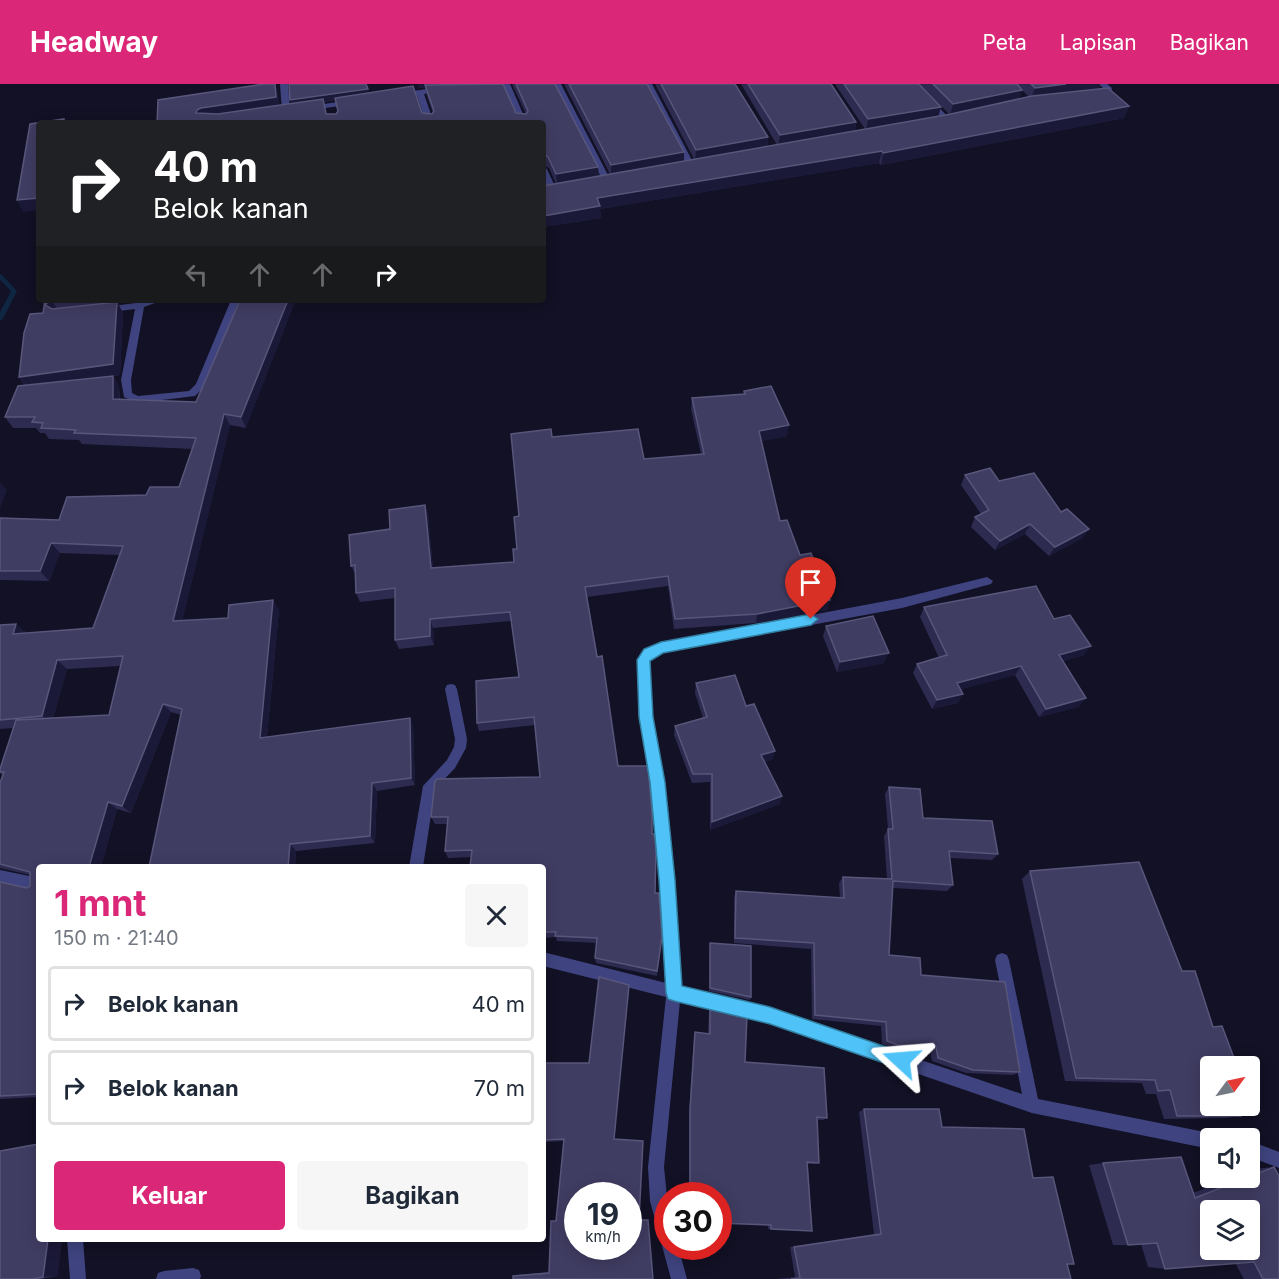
<!DOCTYPE html>
<html lang="id">
<head>
<meta charset="utf-8">
<style>
	:root { --surface:#fff; --page:#f6f6f7; --text:#1f2937; --muted:#747a83; --line:#e0e1e3; --accent:#db2777 }
	body { margin:0; font-family:Inter,sans-serif; background:var(--page); color:var(--text); height:100vh; display:flex; flex-direction:column; font-size:22px; white-space:nowrap }
	* { box-sizing:border-box; margin:0 }
	p { font-size:20px; color:var(--muted) }
	.icon { flex:none; width:33px; height:33px; fill:none; stroke:currentColor; stroke-width:2; stroke-linecap:round; stroke-linejoin:round }
	.map { position:relative; flex:1; overflow:hidden }
	.side { position:absolute; left:36px; top:780px; width:510px; height:378px; display:flex; flex-direction:column; background:var(--surface); border-radius:6px; box-shadow:0 3px 15px #0003 }
	.side>* { flex:none }
	.hud { position:absolute; left:36px; top:36px; width:510px; height:183px; border-radius:6px; box-shadow:0 3px 15px #0003; background:#202124; color:#fff; overflow:hidden }
	.needle { width:39px; rotate:57deg }
	.fabs { position:absolute; left:1200px; top:972px; display:grid; gap:12px }
	.fabs a { display:grid; place-items:center; width:60px; height:60px; border-radius:6px; background:var(--surface); box-shadow:0 3px 15px #0003; font-size:30px }
	.speed { position:absolute; left:564px; top:1098px; display:flex; gap:12px; font-size:30px; font-weight:700; text-align:center }
	.speed>* { display:grid; place-content:center; width:78px; height:78px; border-radius:50%; background:var(--surface); box-shadow:0 3px 15px #0003; line-height:1 }
	.speed small { font-size:15px; font-weight:400 }
	.speed .limit { border:9px solid #d22; background:#fff; color:#111 }
	.pin { position:absolute; display:grid; place-items:center; width:51px; height:51px; color:#fff; margin:-62px -26px; border-radius:50% 50% 50% 0; rotate:-45deg; box-shadow:0 0 6px #0007 }
	.pin .icon { rotate:45deg }
	.me { position:absolute; width:66px; margin:-33px; rotate:289deg; stroke-linejoin:round; filter:drop-shadow(0 0 4px #0008) }
	.turn { display:flex; align-items:center; gap:21px; height:126px; padding:0 18px; font-size:27px }
	.turn .icon { width:78px; height:78px; stroke-width:2.5 }
	.turn b { display:block; font-size:42px; line-height:51px }
	.lanes { display:flex; align-items:center; height:57px; padding:0 18px; background:#0003; justify-content:center; gap:30px; direction:ltr }
	.lanes .off { opacity:.35 }
	.round { display:grid; place-items:center; flex:none; width:63px; height:63px; border-radius:6px; background:var(--page) }
	.head { display:flex; align-items:center; justify-content:space-between; height:102px; padding:0 18px }
	h1 { font-size:36px; font-weight:700; line-height:45px; color:var(--accent) }
	.action { display:flex; gap:12px; margin-top:auto; padding:12px 18px }
	.action a { flex:1; height:69px; border-radius:6px; background:var(--accent); color:#fff; font-size:24px; font-weight:700; line-height:69px; text-align:center }
	.action a+a { background:var(--page); color:var(--text) }
	ul { padding:0; list-style:none }
	li { display:flex; align-items:center; gap:18px; height:75px; margin:0 12px 9px; padding:0 6px; border:3px solid var(--line); border-radius:6px }
	li div { flex:1 }
	li b { display:block; font-size:22px }
	li em { font-style:normal }
	header { display:flex; align-items:center; gap:36px; box-sizing:border-box; height:84px; padding:0 30px; background:var(--accent); color:#fff }
	header strong { font-size:28px }
	nav { display:flex; gap:33px; margin-inline-start:auto; font-size:21px }
	.map>svg:first-child { display:block }
	.lines { fill:none; stroke-linecap:round; stroke-linejoin:round }
	.stream { fill:#0e2641; fill-rule:evenodd }
	.street { fill:#3f4480; fill-rule:evenodd }
	.wall { fill:#2e2b51; fill-rule:evenodd }
	.shaded-wall { fill:#1b1938 }
	.building { fill:#403d63; stroke:#58567b; stroke-width:1.5; fill-rule:evenodd }
	.route { fill:#4fc3f7; stroke:#337fa1; stroke-width:1.5 }
</style>
</head>
<body>
<header>
<strong>Headway</strong>
<nav><a>Peta</a><a>Lapisan</a><a>Bagikan</a></nav>
</header>
<div class="map">
<svg width="1279" height="1195" viewBox="0 0 1279 1195">
	<rect width="100%" height="100%" fill="#121125"/>
	<g class="lines">
		<polygon class="stream" points="0,190 2,191 17,207 3,235 0,237 0,228 11,207 0,196"/>
		<g class="street">
			<polygon points="280,0 288,0 290,27 286,29 282,27"/>
			<polygon points="502,0 510,0 527,39 519,39"/>
			<polygon points="553,0 561,0 611,97 610,99 603,97"/>
			<polygon points="644,0 652,0 695,82 694,84 687,82"/>
			<polygon points="909,0 917,0 950,35 950,39 944,39"/>
			<polygon points="1099,0 1107,0 1112,4 1111,8 1099,14 1093,14 1093,10 1104,7 1104,5"/>
			<polygon points="441,3 444,3 444,7 424,10 434,39 426,39 417,11 399,13 395,11 399,9"/>
			<polygon points="352,16 355,16 355,20 310,26 306,24 310,22"/>
			<polygon points="543,83 547,85 557,107 556,109 549,107 543,94"/>
			<polygon points="137,216 163,216 144,223 131,296 132,309 138,312 189,307 196,300 231,216 239,216 205,302 195,312 137,319 124,313 121,296 135,225 104,229 99,226 104,223 136,219"/>
			<polygon points="987,493 993,497 991,500 902,524 662,569 653,573 649,577 652,633 663,698 674,796 681,902 770,925 1022,1010 995,876 997,871 1002,869 1007,871 1009,876 1038,1015 1210,1049 1216,1051 1217,1054 1210,1054 1210,1065 1032,1029 770,939 680,917 664,1083 668,1123 668,1162 678,1162 687,1195 671,1195 650,1117 648,1083 666,913 543,882 543,868 666,899 660,796 651,698 640,633 637,576 645,565 661,559 902,514"/>
			<polygon points="451,600 455,601 457,605 467,655 466,664 455,684 435,705 423,783 409,783 423,702 447,676 454,663 455,655 445,605 447,601"/>
			<polygon points="0,786 39,794 39,808 0,800"/>
			<polygon points="1250,1057 1279,1068 1279,1084 1250,1073"/>
			<polygon points="67,1155 83,1155 86,1195 70,1195"/>
			<polygon points="193,1184 199,1186 201,1192 200,1195 156,1195 158,1189 164,1187"/>
		</g>
	</g>
	<g class="wall">
		<path d="M275,0L278,9L279,22L369,9L422,29L432,30L433,29L427,12L425,3L419,4L418,0H503L516,29L526,30L512,0H555L599,92L610,90L564,0H647L684,77L694,75L655,0H735L768,53L767,62L777,61L741,0H831L856,38L855,47L865,45L835,0H919L938,32L949,30L920,0H1100L1099,5L1129,22L1124,34L881,81L879,79L600,125L601,134L543,143V91L545,102L556,100L549,84L543,81V39H157ZM1022,6L1029,13L1019,15ZM335,16L338,27L336,30H327L324,18Z"/>
		<path d="M45,216H130V217L118,219L123,229L120,291L113,292L119,302L120,315L196,318L240,216L246,344L230,341L182,537L228,534L279,526L267,653L410,634L413,642L415,701L377,707L375,759L296,767L295,783L181,631L171,628L131,729L117,725L101,783H39V1013L0,1015V798L27,804L30,802V791L0,784V699L3,692L0,689V685L14,644L0,645V541L16,540L26,549L93,544L119,471L60,469L49,497L0,496V434L59,436L146,411L179,403L193,365L82,360L79,356L49,355L45,349H40L36,344H13L5,333L25,302L19,293L43,229ZM120,582L109,631L53,634L67,585Z"/>
		<polygon points="744,307 787,352 761,357 780,437 800,471 830,516 827,526 756,539 674,545 668,502 587,513 618,682 652,750 655,809 662,853 657,892 596,879 595,874 597,859 557,857 556,853 543,854 543,783 471,773 448,774 445,767 447,740 435,740 431,733 540,693 535,641 479,647 477,639 519,593 511,537 433,544 434,561 399,565 395,556 395,514 360,518 356,509 356,491 351,482 390,445 425,421 428,431 433,484 514,478 517,465 519,432 552,353 644,375 701,370 691,325 692,314 743,310"/>
		<polygon points="965,391 999,397 1061,428 1083,454 1049,472 1025,450 995,466 971,443 975,433 981,430 961,401"/>
		<polygon points="924,523 1054,535 1084,571 1063,577 1086,614 1078,623 1039,633 1015,591 961,605 958,619 932,625 913,589 917,580 939,574 920,533"/>
		<polygon points="826,542 884,579 837,588 823,552"/>
		<polygon points="696,599 746,622 775,667 772,676 765,678 780,720 710,746 710,698 692,699 674,651 675,642 703,634 695,609"/>
		<polygon points="889,703 923,734 998,770 992,776 950,774 953,801 947,807 893,804 889,871 921,891 1020,988 1013,991 966,989 932,977 930,967 893,964 882,960 881,942 812,935 811,865 734,859 734,813 736,807 840,814 839,799 843,793 887,795 884,752 888,745 885,710"/>
		<polygon points="1030,787 1182,887 1210,982 1241,1032 1226,1034 1164,1035 1156,1010 1146,1010 1142,999 1065,997 1022,795"/>
		<polygon points="710,859 751,913 750,916 709,907"/>
		<polygon points="629,901 614,1055 639,1136 653,1195 513,1192 516,1191 549,1188 556,1137 564,1057 543,1058 543,979 589,979"/>
		<polygon points="710,922 745,978 827,1034 823,1036 817,1036 819,1079 815,1080 808,1080 812,1147 768,1145 768,1141 718,1112 689,1112 689,1029 694,952 695,948 708,950 709,926"/>
		<polygon points="864,1025 942,1043 1033,1094 1067,1180 1071,1195 776,1195 795,1193 790,1163 874,1150 859,1028"/>
		<polygon points="1103,1079 1193,1109 1233,1094 1250,1094 1250,1087 1254,1085 1274,1083 1279,1195 1244,1195 1235,1179 1165,1185 1148,1183 1141,1160 1128,1161 1113,1161 1089,1081"/>
		<polygon points="39,1155 62,1155 57,1192 41,1195 0,1195"/>
	</g>
	<g class="shaded-wall">
		<polygon points="275,0 278,9 280,24 206,35 196,29 197,26 201,24"/>
		<polygon points="418,0 445,0 419,4"/>
		<polygon points="1066,0 1100,0 1098,7 1031,15 1035,4"/>
		<polygon points="368,5 369,11 292,22 290,16"/>
		<polygon points="1022,6 1019,17 950,32 953,20"/>
		<polygon points="1129,22 1124,34 881,81 883,69"/>
		<polygon points="941,23 938,34 866,47 868,35"/>
		<polygon points="856,38 854,49 778,63 780,51"/>
		<polygon points="768,53 766,64 695,77 696,66"/>
		<polygon points="882,67 879,79 600,125 601,134 543,143 543,132 597,114"/>
		<polygon points="684,68 684,79 611,92 611,81"/>
		<polygon points="598,83 599,94 557,101 556,90"/>
		<polygon points="39,114 39,126 23,128 17,116"/>
		<polygon points="50,216 51,216 58,226 52,232 45,221"/>
		<polygon points="288,216 296,216 246,344 241,333"/>
		<polygon points="117,218 123,229 120,291 113,292 119,302 120,325 27,304 19,293"/>
		<polygon points="224,330 230,341 180,547 173,537"/>
		<polygon points="789,341 787,352 758,358 759,347"/>
		<polygon points="0,398 7,406 0,425"/>
		<polygon points="425,421 428,431 434,493 431,484"/>
		<polygon points="1030,440 1025,450 995,466 1000,457"/>
		<polygon points="1089,445 1083,454 1049,472 1055,463"/>
		<polygon points="51,459 60,469 49,497 40,487"/>
		<polygon points="273,516 279,526 266,662 260,654"/>
		<polygon points="830,516 827,526 756,539 757,530"/>
		<polygon points="430,535 433,544 434,561 430,552"/>
		<polygon points="16,540 26,549 13,550"/>
		<polygon points="1091,562 1084,571 1052,580 1059,571"/>
		<polygon points="889,569 884,579 837,588 840,578"/>
		<polygon points="57,576 67,585 51,641 42,632"/>
		<polygon points="1021,582 1015,591 952,608 957,599"/>
		<polygon points="963,610 958,619 932,625 937,616"/>
		<polygon points="1086,614 1078,623 1039,633 1046,625"/>
		<polygon points="163,620 171,628 131,729 122,722"/>
		<polygon points="410,634 413,642 415,701 411,694"/>
		<polygon points="775,667 772,676 759,680 761,671"/>
		<polygon points="372,699 377,707 375,759 370,752"/>
		<polygon points="782,712 780,720 710,746 712,738"/>
		<polygon points="108,718 117,725 101,783 89,783"/>
		<polygon points="290,760 296,767 295,783 288,783"/>
		<polygon points="629,901 629,906 614,1057 614,1055"/>
		<polygon points="48,1155 62,1155 57,1192 43,1193"/>
	</g>
	<g class="building">
		<polygon points="264,0 275,0 276,13 201,24 197,26 196,29 218,30 323,15 326,30 336,30 338,27 335,14 413,2 422,29 432,30 434,27 425,1 503,0 516,29 526,30 528,27 516,0 555,0 598,83 556,90 548,73 543,70 543,39 157,39 158,16"/>
		<polygon points="289,0 366,0 368,5 290,16"/>
		<polygon points="569,0 647,0 684,68 611,81"/>
		<polygon points="661,0 735,0 768,53 696,66"/>
		<polygon points="748,0 831,0 856,38 780,51"/>
		<polygon points="844,0 919,0 941,23 868,35"/>
		<polygon points="933,0 1017,0 1022,6 953,20"/>
		<polygon points="1031,0 1066,0 1035,4"/>
		<polygon points="1108,4 1129,22 883,69 882,67 597,114 600,122 543,132 543,102 951,30 1032,12"/>
		<polygon points="64,35 63,39 39,39 39,114 17,116 30,40"/>
		<polygon points="45,216 50,216 45,221 52,225 117,218 113,280 19,293 24,249 30,230 43,229"/>
		<polygon points="240,216 288,216 241,333 224,330 173,537 228,534 229,521 273,516 260,654 410,634 411,694 372,699 370,752 290,760 288,783 149,783 182,625 163,620 122,722 108,718 89,783 39,783 39,1010 0,1012 0,798 27,804 30,802 30,788 0,780 0,699 4,688 0,688 0,685 16,636 109,631 123,572 57,576 42,632 0,636 0,541 16,540 13,550 93,544 123,462 51,459 40,487 0,487 0,434 59,436 67,413 146,411 150,403 179,403 196,354 74,349 76,346 41,344 43,339 32,338 35,333 5,333 18,302 113,292 113,315 196,318"/>
		<polygon points="771,302 789,341 759,347 780,437 787,436 800,471 811,469 830,516 757,530 675,535 668,492 585,503 597,573 602,572 618,682 648,682 652,729 652,750 654,750 656,763 655,809 659,809 662,853 657,887 595,874 597,854 555,852 556,848 543,848 543,783 470,783 472,766 445,767 448,733 431,733 435,697 437,695 540,693 534,633 477,639 476,597 519,593 510,528 430,535 430,552 395,556 395,504 356,509 355,481 351,482 349,451 390,445 389,426 425,421 431,484 514,478 513,465 517,465 514,433 519,432 511,350 551,345 552,353 638,345 644,375 704,370 692,314 745,310 744,307"/>
		<polygon points="990,384 999,397 1034,389 1061,428 1067,425 1089,445 1055,463 1030,440 1000,457 975,433 989,426 965,391"/>
		<polygon points="1036,502 1054,535 1070,531 1091,562 1059,571 1086,614 1046,625 1021,582 957,599 963,610 937,616 917,580 947,571 924,523"/>
		<polygon points="873,532 889,569 840,578 826,542"/>
		<polygon points="735,591 746,622 754,620 775,667 761,671 782,712 712,738 712,690 693,690 675,642 707,633 696,599"/>
		<polygon points="889,703 920,705 923,734 992,737 998,770 949,767 953,801 893,797 889,871 920,874 921,891 1005,898 1020,988 973,986 938,974 936,963 898,961 887,957 886,938 815,931 814,859 735,854 736,807 844,814 843,793 892,795 888,745 893,745"/>
		<polygon points="1139,778 1182,887 1195,887 1213,943 1222,942 1237,982 1210,982 1210,1022 1238,1022 1241,1032 1177,1032 1170,1006 1158,1007 1155,996 1076,994 1030,787"/>
		<polygon points="710,859 751,862 751,913 710,904"/>
		<path d="M599,893L629,901L614,1055L643,1057L639,1136H648L653,1195H513V1192L549,1189L551,1137H556L564,1055L543,1056V979H589ZM578,1112H628V1162H578Z"/>
		<polygon points="710,922 747,931 745,978 824,984 827,1034 817,1033 819,1079 807,1078 812,1147 771,1145 771,1141 718,1139 718,1112 690,1112 690,1026 695,948 710,950"/>
		<polygon points="864,1025 939,1025 942,1043 1024,1045 1033,1094 1053,1093 1074,1180 1067,1180 1071,1195 791,1195 800,1194 794,1163 881,1150"/>
		<polygon points="39,1060 39,1155 48,1155 43,1193 33,1195 0,1195 0,1067"/>
		<path d="M1181,1073L1195,1114L1274,1083L1279,1092V1195H1263L1254,1178L1165,1185L1157,1159L1128,1161L1103,1079ZM1210,1126H1250V1166H1210Z"/>
	</g>
	<polygon class="route" points="811,530 818,535 811,541 663,569 650,577 653,633 665,698 675,796 682,902 770,923 901,968 907,970 909,976 907,982 901,985 770,940 674,917 668,915 666,909 659,796 650,698 639,633 637,576 644,565 661,558"/>
</svg>
<div class="fabs">
<a><svg class="needle" viewBox="-14 -14 28 28"><path d="M0-13l5 13h-10z" fill="#e53935"/><path d="M0 13l5-13h-10z" fill="#747a83"/></svg></a>
<a><svg class="icon" aria-label="sound" viewBox="0 0 24 24"><path d="M4 9h4l5-4v14l-5-4H4zM17 9q2 3 0 6"/></svg></a>
<a><svg class="icon" aria-label="layers" viewBox="0 0 24 24"><path d="M12 4l9 5-9 5-9-5zM3 14l9 5 9-5"/></svg></a>
</div>
<div class="speed"><div>19<small>km/h</small></div><div class="limit">30</div></div>
<div class="pin" style="left:811px;top:535px;background:#d93025"><svg class="icon" aria-label="arrive" viewBox="0 0 24 24"><path d="M6 21V4h12l-3 4 3 4H6"/></svg></div>
<svg class="me" style="left:901px;top:976px" viewBox="-20 -20 40 40"><path d="M0-17L14 15 0 8-14 15z" fill="#4fc3f7" stroke="#fff" stroke-width="4"/></svg>
<div class="hud">
<div class="turn"><svg class="icon" aria-label="right" viewBox="0 0 24 24"><path d="M7 20v-9h11M14 6l5 5-5 5"/></svg><div><b>40 m</b>Belok kanan</div></div>
<div class="lanes"><svg class="icon off" aria-label="left" viewBox="0 0 24 24"><path d="M17 20v-9H6M10 6l-5 5 5 5"/></svg><svg class="icon off" aria-label="ahead" viewBox="0 0 24 24"><path d="M12 20V5M6 11l6-6 6 6"/></svg><svg class="icon off" aria-label="ahead" viewBox="0 0 24 24"><path d="M12 20V5M6 11l6-6 6 6"/></svg><svg class="icon" aria-label="right" viewBox="0 0 24 24"><path d="M7 20v-9h11M14 6l5 5-5 5"/></svg></div>
</div>
<section class="side">
<div class="head"><div><h1>1 mnt</h1><p>150 m · 21:40</p></div><a class="round"><svg class="icon" aria-label="close" viewBox="0 0 24 24"><path d="M6 6l12 12M18 6L6 18"/></svg></a></div>
<ul>
<li><svg class="icon" aria-label="right" viewBox="0 0 24 24"><path d="M7 20v-9h11M14 6l5 5-5 5"/></svg><div><b>Belok kanan</b></div><em>40 m</em></li>
<li><svg class="icon" aria-label="right" viewBox="0 0 24 24"><path d="M7 20v-9h11M14 6l5 5-5 5"/></svg><div><b>Belok kanan</b></div><em>70 m</em></li>
</ul>
<div class="action"><a>Keluar</a><a>Bagikan</a></div>
</section>
</div>
</body>
</html>
